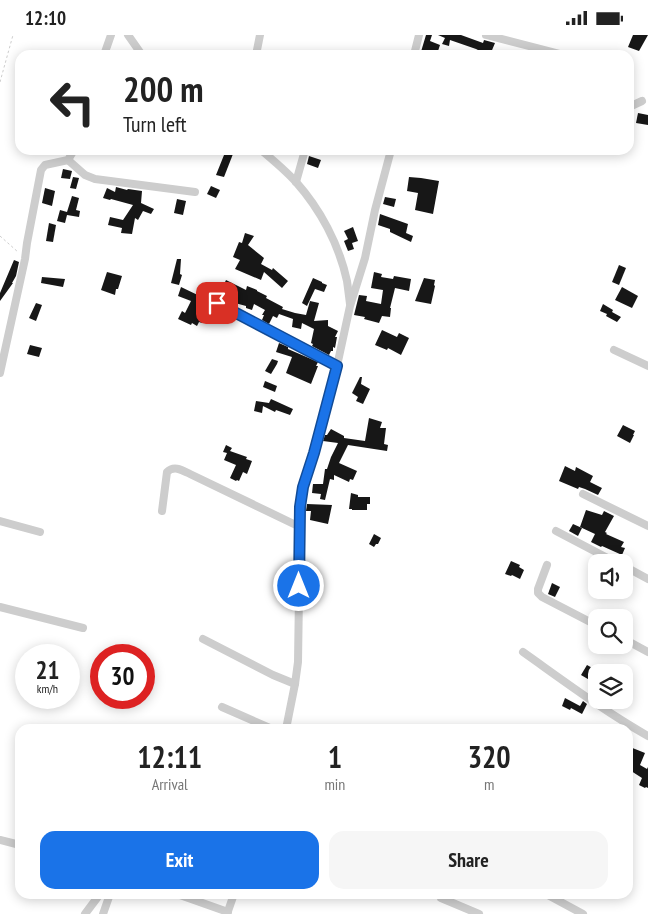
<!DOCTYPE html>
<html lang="en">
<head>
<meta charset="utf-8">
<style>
	:root { --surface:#fff; --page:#f6f6f6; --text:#222; --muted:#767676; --accent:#1a73e8 }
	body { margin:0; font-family:"PT Sans Narrow",sans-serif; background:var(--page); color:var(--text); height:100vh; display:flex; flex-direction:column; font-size:19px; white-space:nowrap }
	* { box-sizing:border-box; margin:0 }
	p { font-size:16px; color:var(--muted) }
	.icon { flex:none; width:28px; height:28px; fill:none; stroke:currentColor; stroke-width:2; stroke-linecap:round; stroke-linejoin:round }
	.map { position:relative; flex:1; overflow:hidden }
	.details { position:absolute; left:15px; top:689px; width:618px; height:175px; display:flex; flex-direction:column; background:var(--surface); border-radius:15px; box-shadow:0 2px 12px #0003 }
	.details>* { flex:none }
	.banner { position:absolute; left:15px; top:15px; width:619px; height:105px; border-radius:15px; box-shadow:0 2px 12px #0003; background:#fff; color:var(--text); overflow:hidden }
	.buttons { position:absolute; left:588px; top:519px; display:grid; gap:10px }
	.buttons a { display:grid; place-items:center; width:45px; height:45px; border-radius:10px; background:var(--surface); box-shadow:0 2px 12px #0003; font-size:25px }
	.speed { position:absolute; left:15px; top:609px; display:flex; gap:10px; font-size:25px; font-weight:700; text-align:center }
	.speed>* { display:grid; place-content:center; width:65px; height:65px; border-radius:50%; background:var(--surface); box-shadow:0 2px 12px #0003; line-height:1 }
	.speed small { font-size:12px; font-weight:400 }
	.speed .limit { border:8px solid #d22; background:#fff; color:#111 }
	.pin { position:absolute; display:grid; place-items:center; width:42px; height:42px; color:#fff; margin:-21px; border-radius:10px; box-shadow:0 2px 8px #0006 }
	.me { position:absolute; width:55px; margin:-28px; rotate:0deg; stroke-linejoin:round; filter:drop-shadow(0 0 4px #0008) }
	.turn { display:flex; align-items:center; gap:18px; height:105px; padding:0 25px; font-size:22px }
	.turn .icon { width:65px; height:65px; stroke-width:2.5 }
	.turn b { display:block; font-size:35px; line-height:42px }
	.eta { display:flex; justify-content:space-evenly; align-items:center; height:85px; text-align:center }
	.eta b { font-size:30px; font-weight:800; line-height:35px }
	.cta { display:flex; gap:10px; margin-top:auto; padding:10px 25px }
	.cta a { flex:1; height:58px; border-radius:15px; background:var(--accent); color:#fff; font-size:20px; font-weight:800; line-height:58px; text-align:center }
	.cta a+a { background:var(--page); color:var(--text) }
	.status { display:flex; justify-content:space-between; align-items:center; height:35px; padding:0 25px; background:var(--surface); direction:ltr }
	.status svg { height:14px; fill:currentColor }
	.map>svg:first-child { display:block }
	.building { fill:#171717 }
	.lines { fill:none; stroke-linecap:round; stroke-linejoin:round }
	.path { stroke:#cdcdcd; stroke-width:1; stroke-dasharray:2.5 2.5; stroke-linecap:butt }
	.street { stroke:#cdcdcd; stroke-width:8 }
	.route-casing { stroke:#114b97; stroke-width:12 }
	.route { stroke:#1a73e8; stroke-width:9 }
</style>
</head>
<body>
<div class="status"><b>12:10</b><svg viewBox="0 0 49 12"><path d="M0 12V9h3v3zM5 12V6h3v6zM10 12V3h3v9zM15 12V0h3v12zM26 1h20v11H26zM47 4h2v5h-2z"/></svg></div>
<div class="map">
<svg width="648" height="879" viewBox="0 0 648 879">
	<rect width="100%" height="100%" fill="#fff"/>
	<g class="building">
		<polygon points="426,0 432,0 430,6 440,10 438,16 435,15 433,20 420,20"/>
		<polygon points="438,0 461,0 483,8 484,5 495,8 490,20 488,20 476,14 450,5 449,11 442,9 445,3"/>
		<polygon points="633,0 648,0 639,16 628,12"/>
		<polygon points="638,78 648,80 648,90 636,88"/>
		<polygon points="226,115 233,119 224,142 216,140"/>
		<polygon points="309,121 321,125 318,133 307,129"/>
		<polygon points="63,134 72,136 70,144 61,143"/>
		<polygon points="73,142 79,143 76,154 70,153"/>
		<polygon points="409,142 421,143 439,146 433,179 415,175 418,158 407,156"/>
		<polygon points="211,151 220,155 216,163 207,159"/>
		<polygon points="116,152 127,155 128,154 142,156 141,168 154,174 151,179 143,176 138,185 135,183 132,199 121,198 122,193 108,190 110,182 123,185 133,170 111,164 110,165 103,163 107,153 115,157"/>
		<polygon points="45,153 55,156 52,171 42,168"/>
		<polygon points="72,161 79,163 76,175 80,176 79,182 67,180 65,188 57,186 60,175 67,177"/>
		<polygon points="385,162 396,164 394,172 383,169"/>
		<polygon points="177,164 186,166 183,180 174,178"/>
		<polygon points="380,179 408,189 406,198 413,201 411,207 390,197 390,194 378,190"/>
		<polygon points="49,188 56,190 53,207 46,206"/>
		<polygon points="353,192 358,206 352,208 354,214 348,216 344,206 348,204 344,196"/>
		<polygon points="245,198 254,201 248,210 264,223 261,229 272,235 273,233 288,246 282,253 264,237 261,245 235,234 240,225 233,222 239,207 242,208"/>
		<polygon points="177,224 181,224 180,239 182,240 179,250 171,248"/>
		<polygon points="14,225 19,227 16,241 12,248 13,248 0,266 0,258"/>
		<polygon points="619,230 626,233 619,250 612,247"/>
		<polygon points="107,237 122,241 118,254 116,254 115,260 101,255"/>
		<polygon points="374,237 382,239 381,242 393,244 394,241 411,244 409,256 395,253 390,273 391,273 390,282 382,281 379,288 364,284 365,282 354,280 359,260 367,261 366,266 381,269 383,255 371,253"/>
		<polygon points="42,242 65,244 63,252 41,248"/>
		<polygon points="313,243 322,247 322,248 327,250 324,257 315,254 307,271 302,268"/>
		<polygon points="424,243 435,245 434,250 435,251 431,269 415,266"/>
		<polygon points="226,245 246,255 247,251 257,255 257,256 267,261 266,263 283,272 282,274 295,278 306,280 310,266 319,268 314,286 328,285 328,291 338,296 335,302 337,302 335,313 333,312 333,316 331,316 329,320 312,311 313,309 311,308 314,294 302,288 301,294 292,292 293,284 279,279 277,283 273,281 269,289 262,285 264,280 262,280 265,275 254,269 252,275 246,273 246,271 235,268 234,270 222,263 224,260 220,258"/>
		<polygon points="181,252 206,264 201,277 206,279 202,288 199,287 197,291 192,288 191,290 178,284 182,276 185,278 191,266 178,261"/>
		<polygon points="622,252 638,261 632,273 615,265"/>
		<polygon points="36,268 42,270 36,286 29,283"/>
		<polygon points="603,269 613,275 612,277 621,282 617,287 606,281 607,279 600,276"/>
		<polygon points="382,295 397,302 399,298 409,303 401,320 388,313 387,315 375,310"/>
		<polygon points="279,308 288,312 288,314 318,327 316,331 318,331 311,349 286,338 292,322 276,317"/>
		<polygon points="30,310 42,313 39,322 27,319"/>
		<polygon points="272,324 278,326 277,329 271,339 265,336"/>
		<polygon points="360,342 362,342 361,349 370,354 363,369 356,366 358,362 352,358"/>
		<polygon points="265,346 277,351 275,357 263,352"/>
		<polygon points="271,364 293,374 290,380 276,375 275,377 263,371 262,378 254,376 256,366 269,368"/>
		<polygon points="369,383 382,387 380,393 386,393 384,409 388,410 387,416 348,410 339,428 357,436 353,445 350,444 349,447 334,440 334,445 330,444 325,465 320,464 321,459 312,458 313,449 323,449 325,434 327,434 331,422 338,408 323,406 325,400 327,400 331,394 344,401 344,403 365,406"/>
		<polygon points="623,390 635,396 633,400 634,400 630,408 617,401"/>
		<polygon points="226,410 232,413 230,416 247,422 246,424 252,426 247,439 243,437 239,446 237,445 236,446 230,443 236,430 224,425 227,418 223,417"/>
		<polygon points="565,431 575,436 576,432 593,441 590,447 602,453 598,460 585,454 579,452 578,454 559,446"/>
		<polygon points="351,458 358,460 358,462 370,462 370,469 367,469 367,475 352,475 352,474 349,474"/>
		<polygon points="307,469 332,470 328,489 310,485 311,476 306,476"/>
		<polygon points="586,475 602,480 604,476 614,481 605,497 607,498 606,499 624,507 621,512 625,513 622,520 602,511 601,512 591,507 595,499 580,492"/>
		<polygon points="573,489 582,493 578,501 569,496"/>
		<polygon points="374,499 381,503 378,509 376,509 374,512 369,509"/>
		<polygon points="511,526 520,530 519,532 524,535 520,544 512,540 511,541 505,539"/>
		<polygon points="552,548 560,552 555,562 548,559"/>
		<polygon points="587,630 596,635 596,642 593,647 581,640"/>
		<polygon points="565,663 580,671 583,666 587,669 582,679 571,673 570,675 562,671"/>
		<polygon points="630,712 645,718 640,730 647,734 648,732 648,753 646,752 645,753 639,750 642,743 628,734 628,716"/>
	</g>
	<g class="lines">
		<g class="path">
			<polyline points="0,47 13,0"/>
			<polyline points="0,201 18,217"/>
		</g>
		<g class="street">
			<polyline points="128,0 142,20"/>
			<polyline points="486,0 564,20"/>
			<polyline points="104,20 111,0"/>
			<polyline points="256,20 260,0"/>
			<polyline points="414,20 419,0"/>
			<polyline points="629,72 642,66"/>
			<path d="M261,115C273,125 285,135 296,147C320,174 339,209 347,246C348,253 349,261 350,269"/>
			<polyline points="68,125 85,140 95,144 195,157"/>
			<polyline points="296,147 305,115"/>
			<polyline points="217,268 337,331"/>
			<polyline points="614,315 648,331"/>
			<polyline points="0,338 25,224 27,208 41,135 45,130 68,125 74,115"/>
			<polyline points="583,459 648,491"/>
			<path d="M162,476L167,437C174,430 182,435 190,439L300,492"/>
			<polyline points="0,486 40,497"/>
			<polyline points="556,496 617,528"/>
			<polyline points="547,530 538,554 538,558 542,562 596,590"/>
			<polyline points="624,531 648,544"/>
			<polyline points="0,572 83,593"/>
			<polyline points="203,604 273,640 295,649"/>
			<polyline points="624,604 648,617"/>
			<path d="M523,617C564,646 604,676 648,701"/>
			<polyline points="222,672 272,694"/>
			<polyline points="286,694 295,649 298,627 300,492 301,473 303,452 314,418 337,331 350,271 365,223 375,175 391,115"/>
			<polyline points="0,805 20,810"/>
			<polyline points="177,859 228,877"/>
			<polyline points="546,859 583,879"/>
			<polyline points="441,863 479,879"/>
			<polyline points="85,879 100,859"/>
			<polyline points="103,879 110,859"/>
			<polyline points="227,879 234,859"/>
		</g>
	</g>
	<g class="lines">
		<g class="route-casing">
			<polyline id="route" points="217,268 337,331 314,418 303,452 300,472 299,551"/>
		</g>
		<use href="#route" class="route"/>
	</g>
</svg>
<div class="buttons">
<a><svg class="icon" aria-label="sound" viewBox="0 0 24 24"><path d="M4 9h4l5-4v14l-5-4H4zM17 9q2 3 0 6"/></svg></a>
<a><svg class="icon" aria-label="search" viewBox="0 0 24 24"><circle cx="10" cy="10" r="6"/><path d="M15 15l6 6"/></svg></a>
<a><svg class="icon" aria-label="layers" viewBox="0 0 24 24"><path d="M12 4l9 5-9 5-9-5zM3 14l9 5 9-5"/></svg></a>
</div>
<div class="speed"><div>21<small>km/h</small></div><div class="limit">30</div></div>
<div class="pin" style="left:217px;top:268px;background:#d93025"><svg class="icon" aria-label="arrive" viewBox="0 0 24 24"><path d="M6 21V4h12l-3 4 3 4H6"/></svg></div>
<svg class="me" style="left:299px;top:551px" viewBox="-20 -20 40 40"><circle r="17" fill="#1a73e8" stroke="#fff" stroke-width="3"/><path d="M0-11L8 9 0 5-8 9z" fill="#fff"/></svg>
<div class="banner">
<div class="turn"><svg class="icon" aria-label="left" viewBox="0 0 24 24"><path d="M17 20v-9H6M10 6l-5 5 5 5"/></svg><div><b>200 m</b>Turn left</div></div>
</div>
<section class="details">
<div class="eta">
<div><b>12:11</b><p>Arrival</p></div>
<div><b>1</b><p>min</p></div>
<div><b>320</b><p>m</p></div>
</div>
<div class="cta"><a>Exit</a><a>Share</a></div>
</section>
</div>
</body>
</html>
